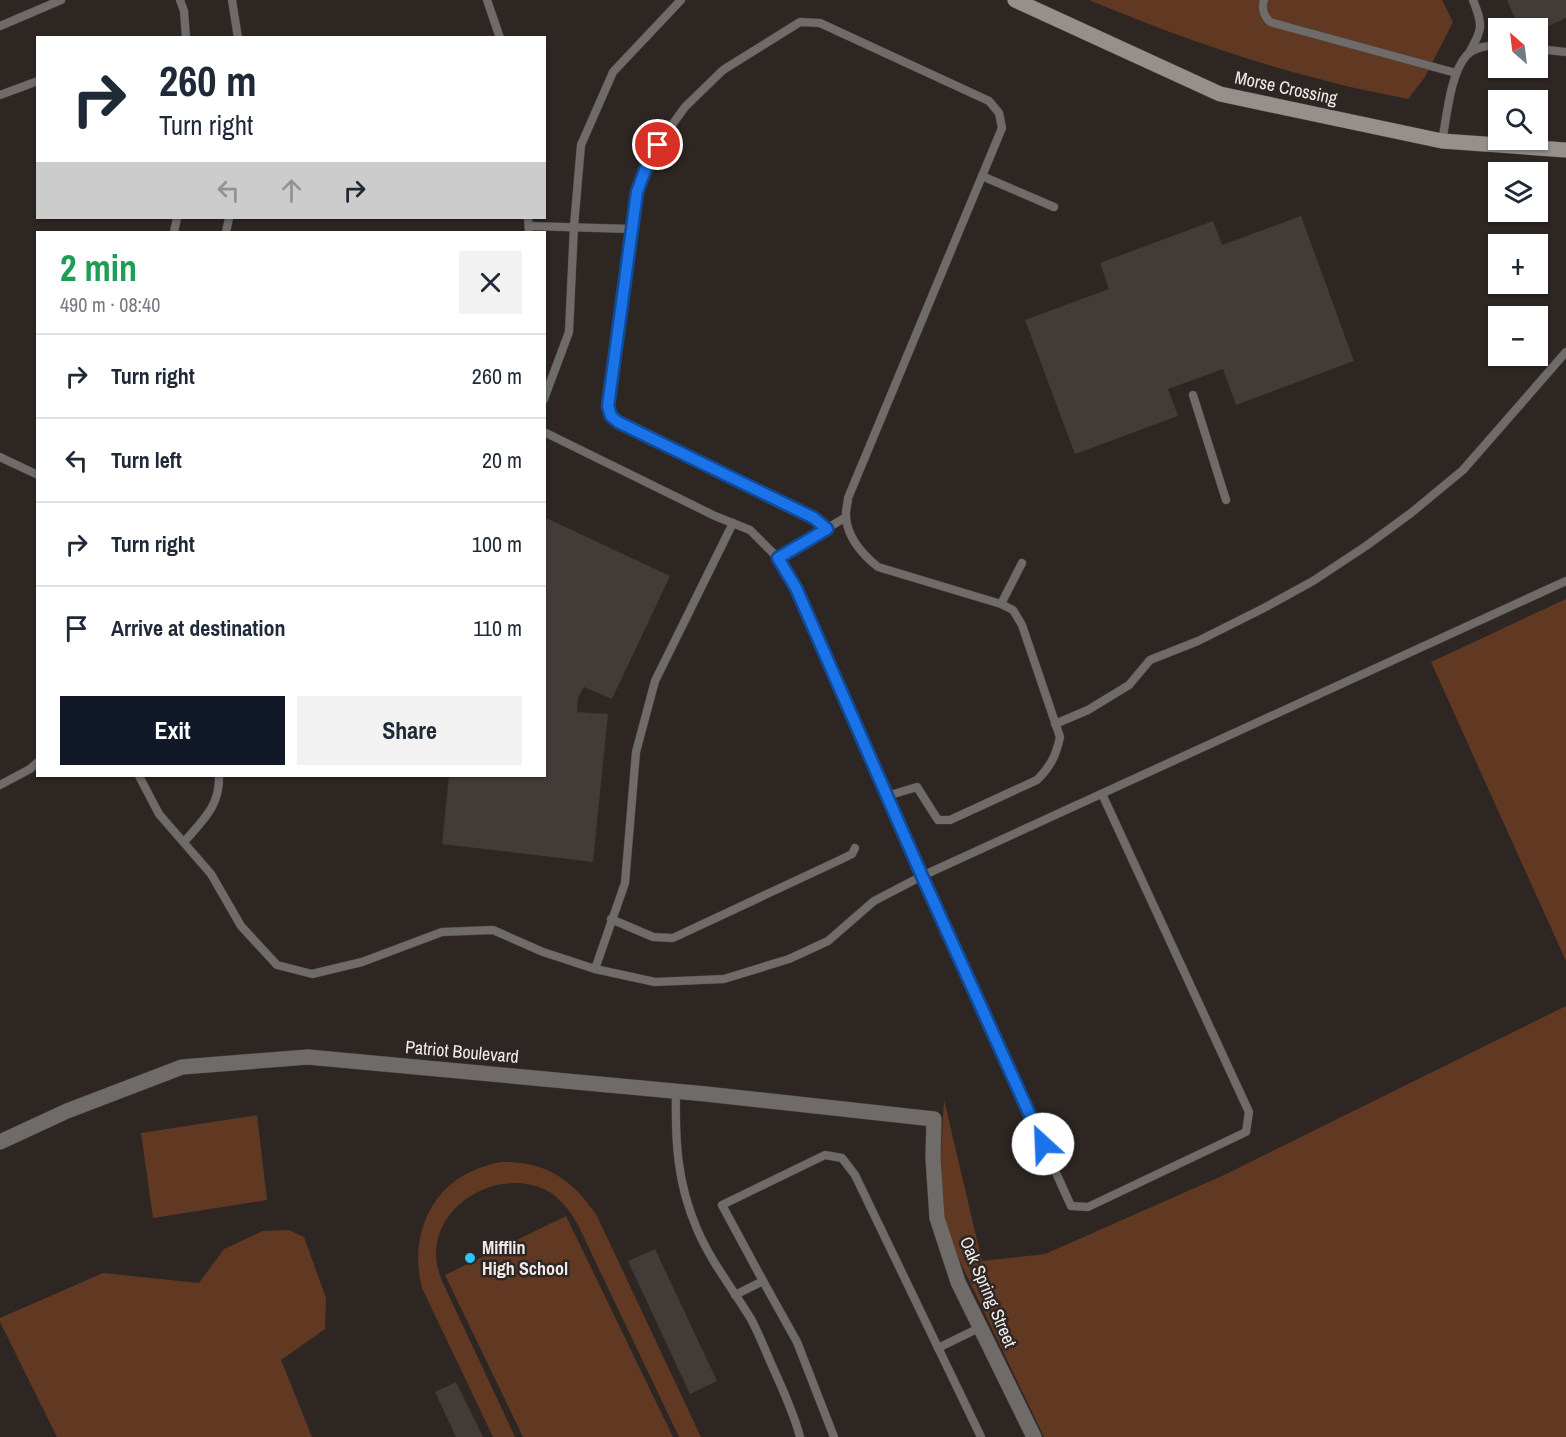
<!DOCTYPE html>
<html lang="en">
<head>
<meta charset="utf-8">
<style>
	:root { --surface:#fff; --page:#f2f2f3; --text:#1f2937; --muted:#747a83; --line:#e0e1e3; --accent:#111827 }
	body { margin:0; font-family:"Archivo Narrow",sans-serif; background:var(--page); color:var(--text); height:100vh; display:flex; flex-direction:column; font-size:22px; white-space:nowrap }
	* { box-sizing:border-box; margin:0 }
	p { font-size:20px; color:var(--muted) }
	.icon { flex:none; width:33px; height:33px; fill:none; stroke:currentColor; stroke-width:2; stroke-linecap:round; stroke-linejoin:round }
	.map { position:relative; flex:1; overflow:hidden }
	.side { position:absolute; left:36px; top:231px; width:510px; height:546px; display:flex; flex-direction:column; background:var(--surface); border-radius:0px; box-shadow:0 2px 4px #0004 }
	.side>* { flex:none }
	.top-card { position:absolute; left:36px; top:36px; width:510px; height:183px; border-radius:0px; box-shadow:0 2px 4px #0004; background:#fff; color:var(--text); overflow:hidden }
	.needle { width:39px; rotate:332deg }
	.buttons { position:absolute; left:1488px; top:18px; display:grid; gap:12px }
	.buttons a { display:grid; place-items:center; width:60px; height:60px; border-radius:0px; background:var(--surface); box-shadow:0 2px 4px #0004; font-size:30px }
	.pin { position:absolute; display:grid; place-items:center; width:51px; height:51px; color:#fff; margin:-26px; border:3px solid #fff; border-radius:50%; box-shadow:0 2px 6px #0007 }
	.me { position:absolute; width:66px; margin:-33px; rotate:335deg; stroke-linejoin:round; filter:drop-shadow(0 0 4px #0008) }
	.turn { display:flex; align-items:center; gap:21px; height:126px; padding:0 24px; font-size:27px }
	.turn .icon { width:78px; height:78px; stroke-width:2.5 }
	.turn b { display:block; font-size:42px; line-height:51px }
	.lanes { display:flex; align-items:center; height:57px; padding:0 24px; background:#0003; justify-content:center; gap:30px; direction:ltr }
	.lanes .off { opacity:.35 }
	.round { display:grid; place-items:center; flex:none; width:63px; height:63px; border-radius:0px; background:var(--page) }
	.summary { display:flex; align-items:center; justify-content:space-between; height:102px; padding:0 24px }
	h1 { font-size:36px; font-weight:700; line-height:45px; color:#1e9e55 }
	.primary-button { display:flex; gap:12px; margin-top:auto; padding:12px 24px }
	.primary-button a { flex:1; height:69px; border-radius:0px; background:var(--accent); color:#fff; font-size:24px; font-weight:700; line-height:69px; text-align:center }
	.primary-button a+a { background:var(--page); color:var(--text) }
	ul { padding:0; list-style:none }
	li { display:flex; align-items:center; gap:18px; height:84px; padding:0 24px; border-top:2px solid var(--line) }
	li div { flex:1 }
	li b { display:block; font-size:22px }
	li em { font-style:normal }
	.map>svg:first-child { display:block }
	.green { fill:#613923 }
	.building { fill:#433b37 }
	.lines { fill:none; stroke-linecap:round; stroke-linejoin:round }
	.service-casing { stroke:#49423f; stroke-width:9 }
	.minor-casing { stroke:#49423f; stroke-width:16 }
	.secondary-casing { stroke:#49423f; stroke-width:16 }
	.service { stroke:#6e6b69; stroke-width:8 }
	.minor { stroke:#6e6b69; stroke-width:15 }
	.secondary { stroke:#96908d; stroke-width:15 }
	.route-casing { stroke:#114b97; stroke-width:15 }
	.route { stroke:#1a73e8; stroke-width:10 }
	.poi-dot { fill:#28c8ff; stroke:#2e2623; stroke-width:2 }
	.labels { text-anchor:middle; stroke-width:5; stroke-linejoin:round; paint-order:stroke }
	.street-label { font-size:18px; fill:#f0ebe9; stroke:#2e2623 }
	.poi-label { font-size:18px; font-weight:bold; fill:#f0ebe9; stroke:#2e2623; text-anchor:start }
</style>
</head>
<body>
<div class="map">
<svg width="1566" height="1437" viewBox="0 0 1566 1437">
	<rect width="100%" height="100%" fill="#2e2623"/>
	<g class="green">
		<path d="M1089,0H1442L1453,22L1425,77L1408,99C1380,93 1351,88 1323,80C1243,60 1166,32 1089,0Z"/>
		<polygon points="1566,599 1566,961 1431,662"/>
		<polygon points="1566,1006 1566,1437 1044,1437 954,1249 942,1209 940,1173 944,1100 982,1261 1045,1254 1222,1176"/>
		<polygon points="257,1115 267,1200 153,1218 141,1133"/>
		<path d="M500,1162C546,1161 572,1179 597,1216L701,1437H679L578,1225C570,1211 560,1197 544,1189C499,1169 436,1202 436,1254C436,1264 439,1273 442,1281L515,1437H493L422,1288C409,1240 429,1187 477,1169C484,1166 492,1164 500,1162Z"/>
		<polygon points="566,1216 673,1437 523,1437 445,1275"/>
		<polygon points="289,1230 304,1237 326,1298 325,1329 281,1360 312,1437 57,1437 0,1322 0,1318 103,1273 199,1283 224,1249 263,1231"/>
	</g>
	<g class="building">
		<polygon points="1507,0 1566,0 1566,18 1538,31 1538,28 1519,28"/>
		<polygon points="1301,216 1354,361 1236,405 1223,369 1168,389 1178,416 1075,454 1025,320 1109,289 1100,263 1213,221 1222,245"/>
		<polygon points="544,517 670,576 612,699 584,687 578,698 577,712 608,714 593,862 442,844 449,776 544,776"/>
		<polygon points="655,1249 717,1381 690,1394 628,1261"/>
		<polygon points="456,1382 483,1437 456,1437 435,1392"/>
	</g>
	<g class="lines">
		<g class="service-casing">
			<g id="service">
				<polyline points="180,0 184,11 186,38"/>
				<polyline points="232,0 238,38"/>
				<polyline points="487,0 500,38"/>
				<path d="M1264,0C1261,9 1264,16 1270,22L1456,73"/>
				<polyline points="0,26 61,0"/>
				<polyline points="1538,49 1566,52"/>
				<path d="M1469,53C1483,29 1483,25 1473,0"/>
				<polyline points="0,95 38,81"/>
				<path d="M1442,141C1447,117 1450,73 1467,55C1475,47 1489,45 1498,46"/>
				<polyline points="982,176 1054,207"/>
				<polyline points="528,218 529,232"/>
				<polyline points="529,226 632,229"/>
				<polyline points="174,232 177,218"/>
				<polyline points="226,232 229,218"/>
				<polyline points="1193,395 1226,500"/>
				<polyline points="544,399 569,332 574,226 581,145 613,72 681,0"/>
				<polyline points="544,432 715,516 750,530 778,558 796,588 922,876 1071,1206 1088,1207 1246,1132 1249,1112 1102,794"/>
				<polyline points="0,457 38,475"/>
				<path d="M827,529L815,518L618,422L611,416L608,406L637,192L651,154L685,107L723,70L800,22L820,23L989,101L999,113L1002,128L848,498C848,504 845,511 846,518C848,538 863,555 878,567L1001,604L1013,610L1022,625L1060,737C1056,756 1050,767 1037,780L950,820H938L917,787L887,796"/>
				<polyline points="778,558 846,517"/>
				<polyline points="1001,604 1022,563"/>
				<polyline points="1055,724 1088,710 1129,685 1150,660 1198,641 1262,609 1313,581 1366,546 1411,513 1463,470 1566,352"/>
				<polyline points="139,776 159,814 211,874 241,926 277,965 312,974 362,962 442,932 493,930 543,952 595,969 655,982 724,979 789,959 828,941 874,901 922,876 1566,581"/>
				<polyline points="0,785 30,769 38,762"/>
				<path d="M184,842C203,820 220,806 219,776"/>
				<polyline points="611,919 653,937 673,938 842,859 852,854 855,848"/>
				<polyline points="595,969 625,883 636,752 655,681 733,523"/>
				<path d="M676,1091C675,1141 677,1183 697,1229C711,1262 733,1289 751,1319C758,1332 764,1347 770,1361C781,1386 793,1410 800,1437"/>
				<polyline points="763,1281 797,1342 834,1437"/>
				<polyline points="735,1295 763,1281 722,1205 825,1155 842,1158 855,1175 981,1437"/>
				<polyline points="938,1348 979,1328"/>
			</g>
		</g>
		<g class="minor-casing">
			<polyline id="minor" points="0,1142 67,1111 182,1067 308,1057 706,1094 934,1119 933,1158 937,1218 958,1282 1034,1437"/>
		</g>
		<g class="secondary-casing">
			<polyline id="secondary" points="1015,0 1220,94 1442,141 1566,150"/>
		</g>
		<use href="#service" class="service"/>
		<use href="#minor" class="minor"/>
		<use href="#secondary" class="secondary"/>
	</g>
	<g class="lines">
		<g class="route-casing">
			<polyline id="route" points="658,145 651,154 637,192 608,406 611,416 618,422 814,518 827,529 778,558 796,588 922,876 1043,1144"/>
		</g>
		<use href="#route" class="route"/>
	</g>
	<circle class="poi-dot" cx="470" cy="1258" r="6"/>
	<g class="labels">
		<g class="street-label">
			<text transform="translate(1286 88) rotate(12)" y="6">Morse Crossing</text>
			<text transform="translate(462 1052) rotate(5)" y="6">Patriot Boulevard</text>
			<text transform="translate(988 1292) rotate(67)" y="6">Oak Spring Street</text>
		</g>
		<g class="poi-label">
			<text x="482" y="1254">Mifflin<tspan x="482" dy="21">High School</tspan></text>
		</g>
	</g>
</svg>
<div class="buttons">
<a><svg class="needle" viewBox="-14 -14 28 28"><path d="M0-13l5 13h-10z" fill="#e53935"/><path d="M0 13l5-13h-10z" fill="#747a83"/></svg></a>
<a><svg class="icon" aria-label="search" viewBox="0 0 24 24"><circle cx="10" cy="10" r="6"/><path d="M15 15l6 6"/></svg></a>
<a><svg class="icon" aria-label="layers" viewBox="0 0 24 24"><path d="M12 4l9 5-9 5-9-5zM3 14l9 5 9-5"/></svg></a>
<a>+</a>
<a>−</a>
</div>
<div class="pin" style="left:658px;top:145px;background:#d93025"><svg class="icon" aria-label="arrive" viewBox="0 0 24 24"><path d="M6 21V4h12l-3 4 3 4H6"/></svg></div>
<svg class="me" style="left:1043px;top:1144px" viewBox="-20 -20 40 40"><circle r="19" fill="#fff"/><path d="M0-13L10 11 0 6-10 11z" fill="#1a73e8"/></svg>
<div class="top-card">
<div class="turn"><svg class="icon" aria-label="right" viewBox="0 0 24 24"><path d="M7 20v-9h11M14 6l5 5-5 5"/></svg><div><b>260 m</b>Turn right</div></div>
<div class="lanes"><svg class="icon off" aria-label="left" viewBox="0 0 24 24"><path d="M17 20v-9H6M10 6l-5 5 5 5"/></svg><svg class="icon off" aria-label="ahead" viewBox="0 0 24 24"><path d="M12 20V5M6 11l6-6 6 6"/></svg><svg class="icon" aria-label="right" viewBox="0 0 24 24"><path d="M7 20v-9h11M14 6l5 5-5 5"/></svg></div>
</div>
<section class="side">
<div class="summary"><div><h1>2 min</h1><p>490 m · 08:40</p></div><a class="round"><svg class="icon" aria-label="close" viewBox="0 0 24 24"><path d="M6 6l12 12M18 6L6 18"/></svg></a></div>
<ul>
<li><svg class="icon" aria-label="right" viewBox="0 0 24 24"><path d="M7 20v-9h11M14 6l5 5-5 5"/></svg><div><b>Turn right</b></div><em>260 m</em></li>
<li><svg class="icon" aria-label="left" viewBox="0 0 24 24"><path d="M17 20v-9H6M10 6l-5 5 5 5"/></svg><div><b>Turn left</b></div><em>20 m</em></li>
<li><svg class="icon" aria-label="right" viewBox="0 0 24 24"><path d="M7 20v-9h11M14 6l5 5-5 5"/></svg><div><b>Turn right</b></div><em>100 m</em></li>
<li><svg class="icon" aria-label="arrive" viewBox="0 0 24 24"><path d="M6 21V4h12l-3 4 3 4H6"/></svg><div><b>Arrive at destination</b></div><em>110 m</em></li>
</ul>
<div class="primary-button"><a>Exit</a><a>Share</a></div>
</section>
</div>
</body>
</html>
